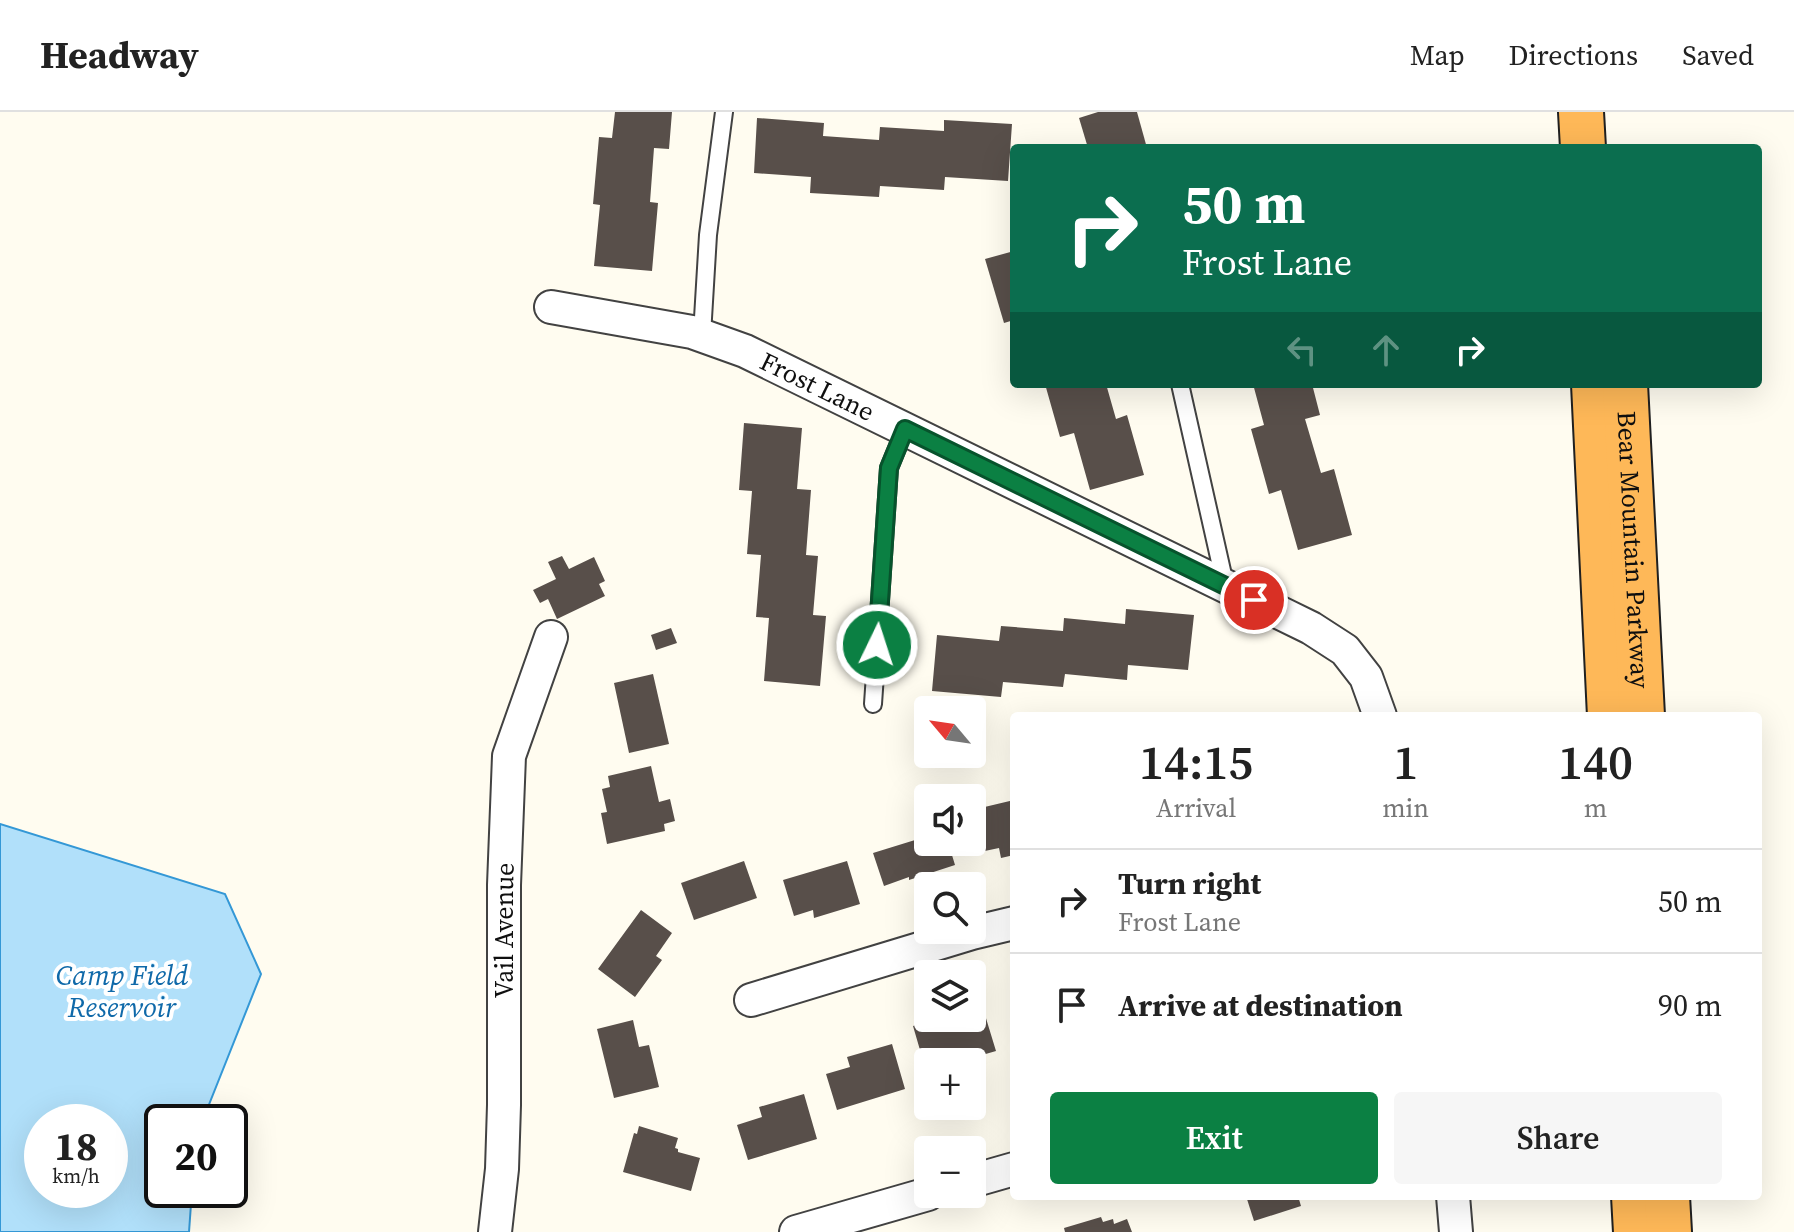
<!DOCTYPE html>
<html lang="en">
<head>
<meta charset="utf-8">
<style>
	:root { --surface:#fff; --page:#f6f6f6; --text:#222; --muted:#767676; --line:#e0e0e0; --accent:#0b8043 }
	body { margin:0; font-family:"Source Serif 4",serif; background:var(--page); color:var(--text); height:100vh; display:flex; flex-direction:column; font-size:30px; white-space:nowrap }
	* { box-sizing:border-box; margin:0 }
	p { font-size:26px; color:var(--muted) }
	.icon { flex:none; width:44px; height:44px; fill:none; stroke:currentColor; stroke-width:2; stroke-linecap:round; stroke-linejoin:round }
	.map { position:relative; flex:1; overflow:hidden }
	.sheet { position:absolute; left:1010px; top:600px; width:752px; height:488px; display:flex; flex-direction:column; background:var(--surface); border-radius:8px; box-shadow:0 8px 32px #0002 }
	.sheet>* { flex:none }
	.guide { position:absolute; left:1010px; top:32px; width:752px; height:244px; border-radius:8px; box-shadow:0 8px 32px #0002; background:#0b6e4f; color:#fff; overflow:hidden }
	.needle { width:52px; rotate:299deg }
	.fabs { position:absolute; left:914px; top:584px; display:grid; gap:16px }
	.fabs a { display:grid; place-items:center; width:72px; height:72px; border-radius:8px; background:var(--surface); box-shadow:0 8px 32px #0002; font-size:40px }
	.speed { position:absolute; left:24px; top:992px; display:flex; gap:16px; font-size:40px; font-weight:700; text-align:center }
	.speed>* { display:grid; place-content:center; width:104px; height:104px; border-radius:50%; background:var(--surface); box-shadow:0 8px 32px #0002; line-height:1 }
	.speed small { font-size:20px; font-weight:400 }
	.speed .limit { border:4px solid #111; border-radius:12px; background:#fff; color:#111 }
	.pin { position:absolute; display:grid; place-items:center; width:68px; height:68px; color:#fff; margin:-34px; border:4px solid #fff; border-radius:50%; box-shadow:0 2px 8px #0007 }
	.me { position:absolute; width:88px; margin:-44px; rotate:4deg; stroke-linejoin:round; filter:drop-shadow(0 0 6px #0008) }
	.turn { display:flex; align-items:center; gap:28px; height:168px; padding:0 40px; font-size:36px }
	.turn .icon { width:104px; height:104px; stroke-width:2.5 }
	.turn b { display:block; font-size:56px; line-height:68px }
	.lanes { display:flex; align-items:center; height:76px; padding:0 40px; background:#0003; justify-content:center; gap:40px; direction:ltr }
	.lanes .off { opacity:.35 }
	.eta { display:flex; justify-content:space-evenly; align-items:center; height:136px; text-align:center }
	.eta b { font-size:48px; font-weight:600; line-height:56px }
	.action { display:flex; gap:16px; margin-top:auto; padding:16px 40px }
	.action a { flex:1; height:92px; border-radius:8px; background:var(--accent); color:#fff; font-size:32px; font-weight:600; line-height:92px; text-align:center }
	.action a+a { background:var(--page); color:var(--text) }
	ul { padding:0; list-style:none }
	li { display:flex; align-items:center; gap:24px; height:104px; padding:0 40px; border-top:2px solid var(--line) }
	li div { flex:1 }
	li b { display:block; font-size:30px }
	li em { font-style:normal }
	header { display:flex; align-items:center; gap:48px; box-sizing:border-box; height:112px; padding:0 40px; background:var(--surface); border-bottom:2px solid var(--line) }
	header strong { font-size:38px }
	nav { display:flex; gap:44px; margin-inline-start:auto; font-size:28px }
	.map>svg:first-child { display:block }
	.water { fill:#b1e0fa; stroke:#3498d6; stroke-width:2; fill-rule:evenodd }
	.building { fill:#584f4a }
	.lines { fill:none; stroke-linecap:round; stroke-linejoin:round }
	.service-casing { stroke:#424242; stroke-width:20 }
	.minor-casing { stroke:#424242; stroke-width:36 }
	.trunk-casing { stroke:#202020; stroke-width:48 }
	.service { stroke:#fff; stroke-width:16 }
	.minor { stroke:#fff; stroke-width:32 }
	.trunk { stroke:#feb858; stroke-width:44 }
	.route-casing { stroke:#07532c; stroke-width:20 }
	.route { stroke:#0b8043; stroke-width:14 }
	.labels { text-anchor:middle; stroke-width:8; stroke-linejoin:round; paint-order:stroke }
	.street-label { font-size:26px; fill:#0f0f0f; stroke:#fff }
	.water-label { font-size:28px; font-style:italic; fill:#0f69a9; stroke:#fff }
</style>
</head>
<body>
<header>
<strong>Headway</strong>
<nav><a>Map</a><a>Directions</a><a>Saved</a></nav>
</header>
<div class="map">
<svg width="1794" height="1120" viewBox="0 0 1794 1120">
	<rect width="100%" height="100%" fill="#fffcf0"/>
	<path class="water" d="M0,712L225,782L261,862L202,1010H162V1078H192L189,1120H0ZM110,1010V1078H42V1010Z"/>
	<g class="building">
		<polygon points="615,0 672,0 669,37 654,36 650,90 658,91 652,159 594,154 600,93 593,92 599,25 612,26"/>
		<polygon points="1098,0 1137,0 1147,36 1088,36 1079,6"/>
		<polygon points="757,6 824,11 823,24 879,28 880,15 944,19 944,8 1012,12 1008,69 945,65 944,78 880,74 879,85 810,81 811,65 754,61"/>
		<polygon points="1014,139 1014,208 1004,211 985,147"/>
		<polygon points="1045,272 1106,272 1116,307 1127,303 1144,363 1090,378 1074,321 1060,325"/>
		<polygon points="1253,272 1312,272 1320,303 1305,307 1321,361 1334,357 1352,423 1298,438 1281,378 1269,382 1251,317 1264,313"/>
		<polygon points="744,311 802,316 797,377 811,378 806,443 818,444 813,503 826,504 820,574 764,569 769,506 756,505 761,443 747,442 752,379 739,378"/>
		<polygon points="562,444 569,457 594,445 605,469 599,472 605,484 557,507 548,487 540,491 533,478 556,467 548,450"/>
		<polygon points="1126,497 1194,503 1188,558 1128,553 1127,568 1065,562 1063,575 1003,570 1001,585 932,579 937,523 999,529 1001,514 1063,519 1064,506 1125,512"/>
		<polygon points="671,516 677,531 656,538 651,523"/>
		<polygon points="653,562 669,632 629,641 614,571"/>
		<polygon points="651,654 659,690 670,687 675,709 664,712 665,719 607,732 601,701 607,700 602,677 610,675 608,664"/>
		<polygon points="1014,688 1014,743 1001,746 999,736 980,740 972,708 972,698"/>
		<polygon points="928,724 928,730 948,730 955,753 909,768 909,765 884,774 873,741"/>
		<polygon points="744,749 757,786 694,808 681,771"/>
		<polygon points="847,749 860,792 814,806 813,798 794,804 783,768"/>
		<polygon points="641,798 672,821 656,844 662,848 635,885 598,857"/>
		<polygon points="985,903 996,939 958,950 928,950 927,962 913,914 940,906 960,906 961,910"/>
		<polygon points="633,908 639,935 649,933 659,975 614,986 597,917"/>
		<polygon points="892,932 905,977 837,998 826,962 850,955 847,945"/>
		<polygon points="804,982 817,1027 748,1048 737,1013 762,1005 759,995"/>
		<polygon points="639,1014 678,1026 675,1036 678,1037 678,1040 700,1046 691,1079 623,1060 634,1021 637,1022"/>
		<polygon points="1246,1084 1298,1084 1301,1094 1254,1109"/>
		<polygon points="1101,1105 1103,1110 1113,1107 1114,1112 1127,1107 1132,1120 1065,1120 1064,1116"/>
	</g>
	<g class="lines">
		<g class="service-casing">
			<g id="service">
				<polyline points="702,223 708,123 724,0"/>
				<polyline points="1180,272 1225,472"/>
				<polyline points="873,592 889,356 905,317"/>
			</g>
		</g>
		<g class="minor-casing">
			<g id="minor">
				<path id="s1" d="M551,195L692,220L745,239L1311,516L1345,538L1366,565L1380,604"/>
				<polyline points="751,888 972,821 1014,811"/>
				<polyline points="972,1069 1014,1057"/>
				<polyline points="1453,1084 1456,1120"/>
				<path id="s2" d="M495,1120L502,1057L504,993V773L509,644L551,525"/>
				<polyline points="796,1120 928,1082"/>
			</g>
		</g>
		<g class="trunk-casing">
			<g id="trunk">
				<polyline points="1581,0 1583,36"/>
				<polyline points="1594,272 1610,604"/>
				<path id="s3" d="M1625,272L1642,604"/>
				<polyline points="1634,1084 1636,1120"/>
				<polyline points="1667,1084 1669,1120"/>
			</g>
		</g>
		<use href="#service" class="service"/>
		<use href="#minor" class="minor"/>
		<use href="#trunk" class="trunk"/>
	</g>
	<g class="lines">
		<g class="route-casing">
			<polyline id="route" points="877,533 889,356 905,317 1254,488"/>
		</g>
		<use href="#route" class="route"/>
	</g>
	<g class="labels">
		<g class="street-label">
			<text dy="9" stroke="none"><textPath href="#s1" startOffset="280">Frost Lane</textPath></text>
			<text dy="9" stroke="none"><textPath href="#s3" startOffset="166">Bear Mountain Parkway</textPath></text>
			<text dy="9" stroke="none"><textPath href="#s2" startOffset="302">Vail Avenue</textPath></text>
		</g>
		<g class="water-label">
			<text x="122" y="873">Camp Field<tspan x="122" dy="32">Reservoir</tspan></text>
		</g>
	</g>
</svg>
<div class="fabs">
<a><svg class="needle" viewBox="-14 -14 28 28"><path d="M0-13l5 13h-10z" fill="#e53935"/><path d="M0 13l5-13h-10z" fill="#767676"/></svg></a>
<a><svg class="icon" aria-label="sound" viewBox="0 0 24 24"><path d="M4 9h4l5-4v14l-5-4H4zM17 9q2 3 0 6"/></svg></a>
<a><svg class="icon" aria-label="search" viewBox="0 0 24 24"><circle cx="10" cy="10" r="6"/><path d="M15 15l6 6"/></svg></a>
<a><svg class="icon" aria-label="layers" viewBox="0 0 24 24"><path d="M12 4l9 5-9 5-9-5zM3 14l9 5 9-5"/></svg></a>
<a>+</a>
<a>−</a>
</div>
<div class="speed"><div>18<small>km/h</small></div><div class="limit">20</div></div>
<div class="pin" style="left:1254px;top:488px;background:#d93025"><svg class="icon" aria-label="arrive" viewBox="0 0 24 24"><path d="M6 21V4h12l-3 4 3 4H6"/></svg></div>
<svg class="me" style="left:877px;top:533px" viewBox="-20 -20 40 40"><circle r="17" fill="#0b8043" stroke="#fff" stroke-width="3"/><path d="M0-11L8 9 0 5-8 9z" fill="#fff"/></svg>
<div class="guide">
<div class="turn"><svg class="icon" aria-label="right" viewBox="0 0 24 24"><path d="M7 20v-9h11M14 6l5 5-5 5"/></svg><div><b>50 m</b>Frost Lane</div></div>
<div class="lanes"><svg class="icon off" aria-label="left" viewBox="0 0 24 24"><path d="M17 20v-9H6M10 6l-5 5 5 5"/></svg><svg class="icon off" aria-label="ahead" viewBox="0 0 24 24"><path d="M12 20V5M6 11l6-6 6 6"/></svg><svg class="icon" aria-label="right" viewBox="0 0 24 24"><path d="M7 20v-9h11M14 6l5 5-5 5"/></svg></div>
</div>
<section class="sheet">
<div class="eta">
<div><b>14:15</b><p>Arrival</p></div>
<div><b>1</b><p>min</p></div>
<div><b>140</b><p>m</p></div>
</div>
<ul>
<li><svg class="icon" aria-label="right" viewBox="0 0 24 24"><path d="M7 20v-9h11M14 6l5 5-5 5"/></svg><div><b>Turn right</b><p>Frost Lane</p></div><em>50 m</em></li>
<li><svg class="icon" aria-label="arrive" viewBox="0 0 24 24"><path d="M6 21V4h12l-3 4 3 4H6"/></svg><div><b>Arrive at destination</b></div><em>90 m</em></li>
</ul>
<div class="action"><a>Exit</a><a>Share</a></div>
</section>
</div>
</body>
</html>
